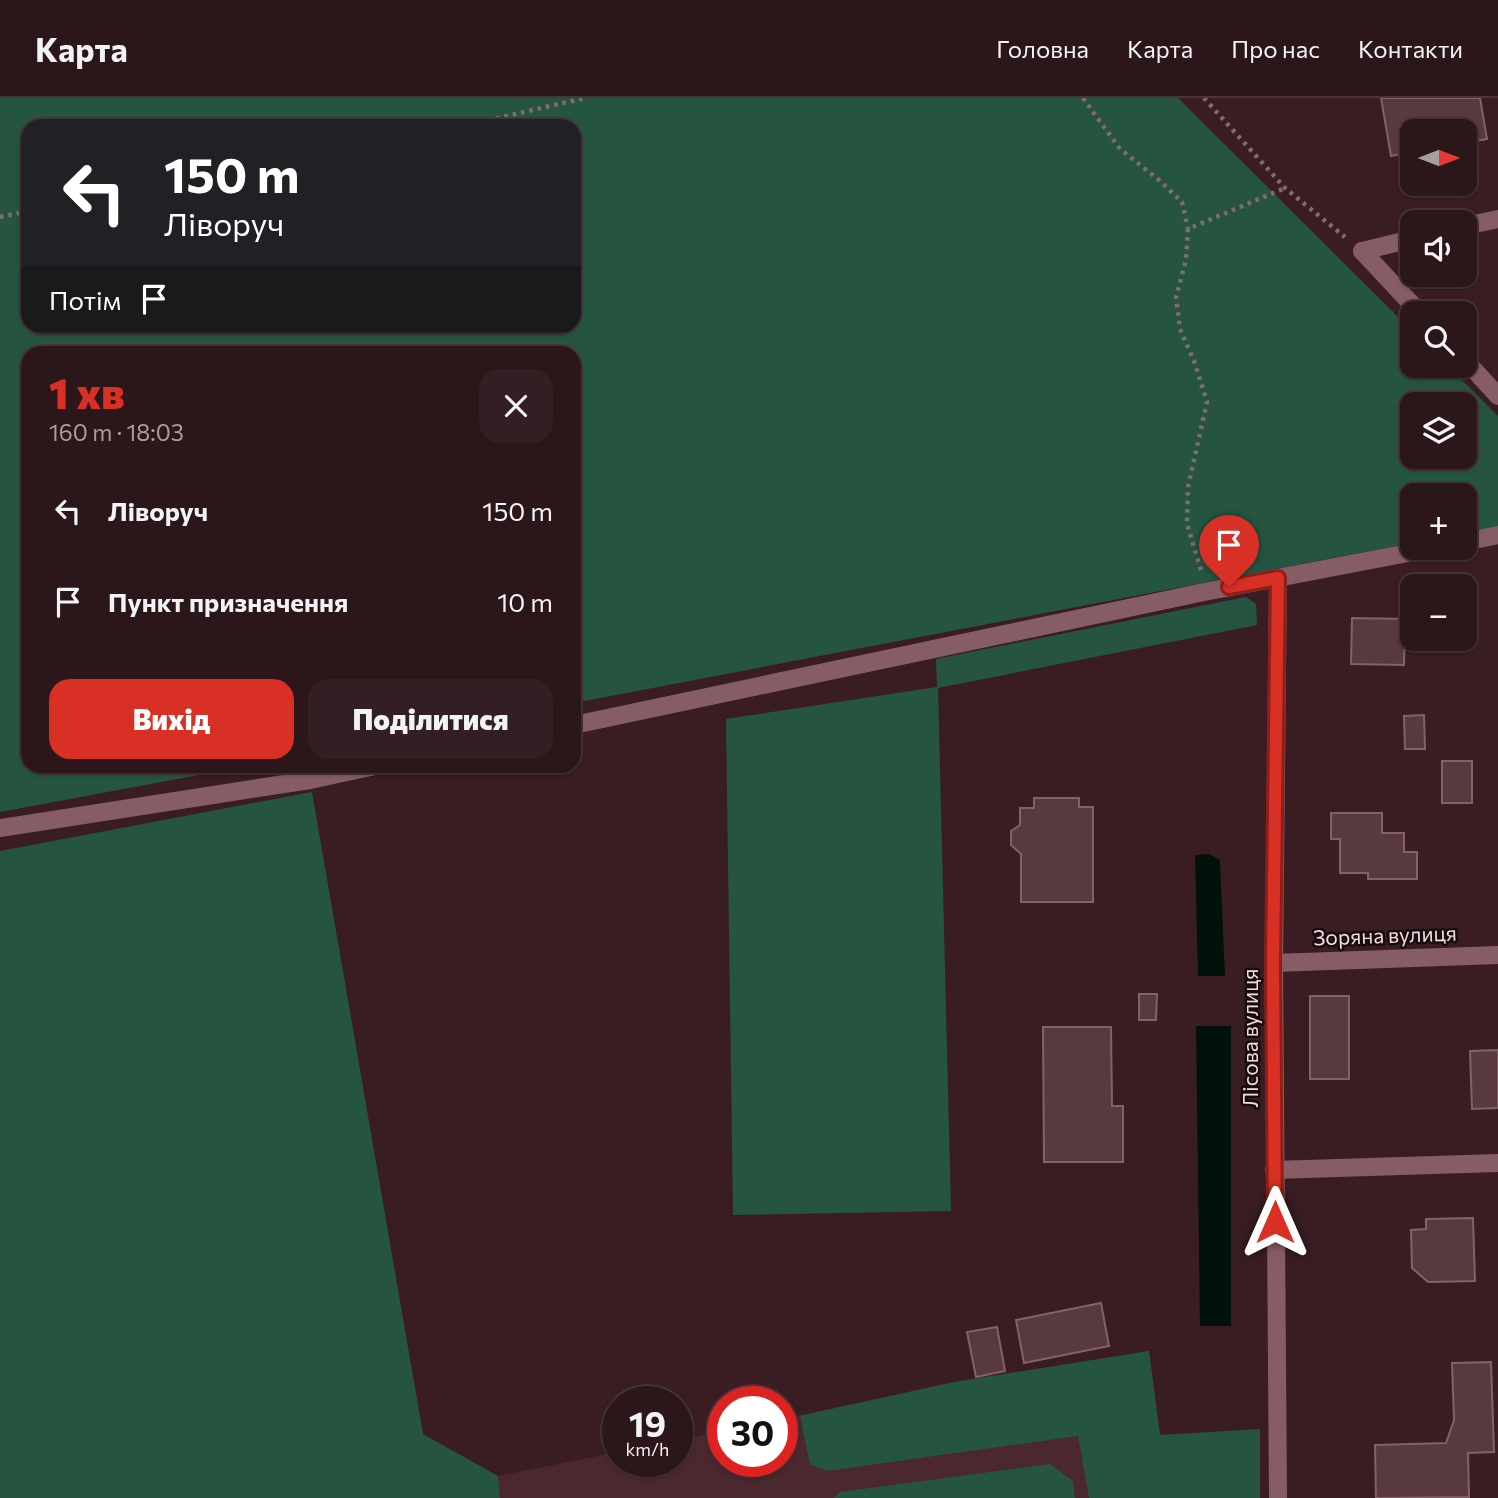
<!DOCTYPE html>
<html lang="uk">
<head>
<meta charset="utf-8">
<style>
	:root { --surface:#2b161a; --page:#331f23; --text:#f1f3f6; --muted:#a69fa2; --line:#473539; --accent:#d93025 }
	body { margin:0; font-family:Commissioner,sans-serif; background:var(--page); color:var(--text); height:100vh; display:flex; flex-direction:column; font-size:26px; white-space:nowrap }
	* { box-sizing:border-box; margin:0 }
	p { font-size:23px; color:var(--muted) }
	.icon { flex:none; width:38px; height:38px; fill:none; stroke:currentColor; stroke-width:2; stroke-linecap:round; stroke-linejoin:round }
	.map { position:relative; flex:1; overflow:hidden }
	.panel { position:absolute; left:21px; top:248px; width:560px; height:427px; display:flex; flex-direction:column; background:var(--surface); border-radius:21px; box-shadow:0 2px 5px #0004,0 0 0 2px var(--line) }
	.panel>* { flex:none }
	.banner { position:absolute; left:21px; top:21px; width:560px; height:214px; border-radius:21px; box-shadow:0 2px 5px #0004,0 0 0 2px var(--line); background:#202124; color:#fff; overflow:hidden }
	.needle { width:46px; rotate:90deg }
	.tools { position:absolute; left:1400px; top:21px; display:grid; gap:14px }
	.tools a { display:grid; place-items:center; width:77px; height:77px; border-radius:14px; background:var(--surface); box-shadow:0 2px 5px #0004,0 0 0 2px var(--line); font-size:35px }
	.speed { position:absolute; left:602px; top:1288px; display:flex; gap:14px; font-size:35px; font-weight:700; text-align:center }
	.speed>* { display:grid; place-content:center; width:91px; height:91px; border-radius:50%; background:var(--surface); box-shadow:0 2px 5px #0004,0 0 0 2px var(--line); line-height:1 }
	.speed small { font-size:18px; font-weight:400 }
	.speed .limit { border:10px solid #d22; background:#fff; color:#111 }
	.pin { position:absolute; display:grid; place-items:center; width:60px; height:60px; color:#fff; margin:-72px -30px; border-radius:50% 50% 50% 0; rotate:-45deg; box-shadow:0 0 7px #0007 }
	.pin .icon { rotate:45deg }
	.me { position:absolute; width:77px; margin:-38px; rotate:0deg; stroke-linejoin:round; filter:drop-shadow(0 0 5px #0008) }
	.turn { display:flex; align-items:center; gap:24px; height:147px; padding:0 28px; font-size:32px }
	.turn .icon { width:91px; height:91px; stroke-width:2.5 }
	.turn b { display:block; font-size:49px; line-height:60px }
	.then { display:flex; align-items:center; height:66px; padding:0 28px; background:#0003; gap:14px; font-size:26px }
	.round { display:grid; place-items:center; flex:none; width:74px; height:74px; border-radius:21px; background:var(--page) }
	.overview { display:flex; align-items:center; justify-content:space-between; height:119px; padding:0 28px }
	h1 { font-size:42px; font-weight:800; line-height:52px; color:var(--accent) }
	.action { display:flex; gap:14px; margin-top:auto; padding:14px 28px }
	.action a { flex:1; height:80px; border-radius:21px; background:var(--accent); color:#fff; font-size:28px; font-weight:800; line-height:80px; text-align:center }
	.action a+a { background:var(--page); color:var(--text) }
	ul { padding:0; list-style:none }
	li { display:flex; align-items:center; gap:21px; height:91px; padding:0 28px }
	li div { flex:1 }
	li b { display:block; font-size:26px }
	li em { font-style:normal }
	header { display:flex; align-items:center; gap:42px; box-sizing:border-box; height:98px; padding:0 35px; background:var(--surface); border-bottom:2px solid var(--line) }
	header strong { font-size:33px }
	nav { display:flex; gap:38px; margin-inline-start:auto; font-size:24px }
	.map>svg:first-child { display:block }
	.built { fill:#4a282e }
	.green { fill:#255541; fill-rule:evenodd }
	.water { fill:#001209 }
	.building { fill:#58393f; stroke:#846167; stroke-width:2 }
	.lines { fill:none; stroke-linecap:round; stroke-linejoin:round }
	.path { stroke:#836b6f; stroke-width:4.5; stroke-dasharray:3.5 5; stroke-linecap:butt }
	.minor { stroke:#875d65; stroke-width:18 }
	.route-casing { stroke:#8d1f18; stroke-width:18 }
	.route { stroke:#d93025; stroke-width:12 }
	.labels { text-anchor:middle; stroke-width:5; stroke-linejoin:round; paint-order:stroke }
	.street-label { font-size:21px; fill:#f0dcdf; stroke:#180b0e }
</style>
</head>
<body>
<header>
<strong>Карта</strong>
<nav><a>Головна</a><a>Карта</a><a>Про нас</a><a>Контакти</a></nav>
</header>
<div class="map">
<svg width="1498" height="1400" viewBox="0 0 1498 1400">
	<rect width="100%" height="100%" fill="#391d23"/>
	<polygon class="built" points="1149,1253 1168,1400 500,1400 498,1378 618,1354 618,1363 677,1363 677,1342 723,1333 723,1363 782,1363 782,1321 954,1284"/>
	<g class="green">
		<path d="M0,0H1178L1412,233V268H1448L1498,318V429L1465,435V397H1412V445L574,605V256H28V668L242,669L0,714ZM28,28H574V228H28ZM1412,306H1465V359H1412Z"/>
		<polygon points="1246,499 1256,506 1257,527 938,590 951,1113 733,1117 726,621 937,589 936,561"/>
		<polygon points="312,694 423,1336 498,1378 500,1400 0,1400 0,753"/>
		<polygon points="1149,1253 1160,1337 1260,1331 1260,1400 1089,1400 1078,1338 827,1373 810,1366 800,1318 954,1284"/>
		<polygon points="1050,1366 1073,1383 1075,1400 834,1400 840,1394"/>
	</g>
	<g class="water">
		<polygon points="1209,756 1220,762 1225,878 1198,878 1195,757"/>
		<polygon points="1196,928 1231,928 1231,1228 1200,1228"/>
	</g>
	<g class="building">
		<polygon points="1381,0 1480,0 1487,41 1465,45 1465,33 1412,33 1412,54 1391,58"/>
		<polygon points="1352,520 1405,521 1404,567 1351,566"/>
		<polygon points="1424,617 1425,651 1405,651 1404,618"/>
		<rect x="1442" y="663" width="30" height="42"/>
		<polygon points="1034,700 1079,700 1079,709 1093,709 1093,804 1021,804 1021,756 1011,747 1011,733 1020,727 1020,710 1034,710"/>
		<polygon points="1331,715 1382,715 1382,735 1404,735 1404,754 1417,754 1417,781 1368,781 1368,775 1340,775 1340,741 1331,741"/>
		<polygon points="1139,896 1157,896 1156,922 1139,922"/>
		<rect x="1310" y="898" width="39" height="83"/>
		<polygon points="1043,929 1111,929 1112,1008 1123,1008 1123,1064 1044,1064"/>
		<polygon points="1498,952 1498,1010 1472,1011 1470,953"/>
		<polygon points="1473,1120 1475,1183 1428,1184 1412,1170 1411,1132 1426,1131 1426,1121"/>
		<polygon points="1101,1205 1109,1248 1024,1265 1016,1222"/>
		<polygon points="997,1229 1005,1273 976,1279 967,1234"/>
		<polygon points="1491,1264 1494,1354 1468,1355 1469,1399 1376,1400 1375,1347 1446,1345 1454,1322 1452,1265"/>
	</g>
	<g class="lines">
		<g class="path">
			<polyline points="1083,0 1120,51 1159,82 1182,104 1188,131"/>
			<polyline points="1204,0 1285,90 1345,139"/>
			<polyline points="463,28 585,0"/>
			<polyline points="0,119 28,113"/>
			<polyline points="1201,472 1187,426 1188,389 1207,304 1194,263 1180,231 1176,199 1186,162 1188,131 1285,90"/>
		</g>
		<g class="minor">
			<polyline points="1465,128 1498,121"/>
			<polyline points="1362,153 1420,215"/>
			<polyline points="1362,153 1412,141"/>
			<polyline points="1465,262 1498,298"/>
			<polyline points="1465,444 1498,437"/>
			<polyline points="574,627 1204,494 1434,450"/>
			<polyline points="0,730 310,682 375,668"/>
			<polyline points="1274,865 1498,857"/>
			<polyline points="1274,1072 1498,1065"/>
			<polyline points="1278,1400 1274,865 1278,480"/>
		</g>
	</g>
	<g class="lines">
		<g class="route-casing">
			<polyline id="route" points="1229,489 1278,480 1273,865 1275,1124"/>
		</g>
		<use href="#route" class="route"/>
	</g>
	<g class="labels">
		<g class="street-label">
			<text transform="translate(1385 838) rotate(-2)" y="7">Зоряна вулиця</text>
			<text transform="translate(1251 940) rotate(-90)" y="7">Лісова вулиця</text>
		</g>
	</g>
</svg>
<div class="tools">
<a><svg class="needle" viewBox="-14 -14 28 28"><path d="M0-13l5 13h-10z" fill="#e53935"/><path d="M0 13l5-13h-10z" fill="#a69fa2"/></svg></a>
<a><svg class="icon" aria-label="sound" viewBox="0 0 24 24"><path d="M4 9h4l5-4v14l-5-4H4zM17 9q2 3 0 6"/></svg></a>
<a><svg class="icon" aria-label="search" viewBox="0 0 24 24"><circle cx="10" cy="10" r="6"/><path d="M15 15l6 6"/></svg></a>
<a><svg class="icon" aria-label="layers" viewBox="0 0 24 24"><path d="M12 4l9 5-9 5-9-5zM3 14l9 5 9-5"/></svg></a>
<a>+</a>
<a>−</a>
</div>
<div class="speed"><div>19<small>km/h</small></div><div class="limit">30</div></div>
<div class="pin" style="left:1229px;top:489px;background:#d93025"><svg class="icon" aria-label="arrive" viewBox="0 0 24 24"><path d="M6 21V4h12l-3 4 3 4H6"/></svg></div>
<svg class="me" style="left:1275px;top:1124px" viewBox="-20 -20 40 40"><path d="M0-17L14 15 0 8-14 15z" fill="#d93025" stroke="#fff" stroke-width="4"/></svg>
<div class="banner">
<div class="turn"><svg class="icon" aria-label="left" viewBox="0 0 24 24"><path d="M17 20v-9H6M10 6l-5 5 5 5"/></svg><div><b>150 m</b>Ліворуч</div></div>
<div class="then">Потім<svg class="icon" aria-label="arrive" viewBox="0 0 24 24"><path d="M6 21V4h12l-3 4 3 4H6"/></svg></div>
</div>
<section class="panel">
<div class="overview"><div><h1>1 хв</h1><p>160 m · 18:03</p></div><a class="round"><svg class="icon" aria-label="close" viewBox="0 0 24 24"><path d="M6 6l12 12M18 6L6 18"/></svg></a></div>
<ul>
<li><svg class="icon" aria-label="left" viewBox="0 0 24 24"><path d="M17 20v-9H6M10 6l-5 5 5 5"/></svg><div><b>Ліворуч</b></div><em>150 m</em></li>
<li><svg class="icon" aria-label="arrive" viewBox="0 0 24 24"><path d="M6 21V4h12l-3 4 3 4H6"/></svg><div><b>Пункт призначення</b></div><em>10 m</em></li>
</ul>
<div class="action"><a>Вихід</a><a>Поділитися</a></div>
</section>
</div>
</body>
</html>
